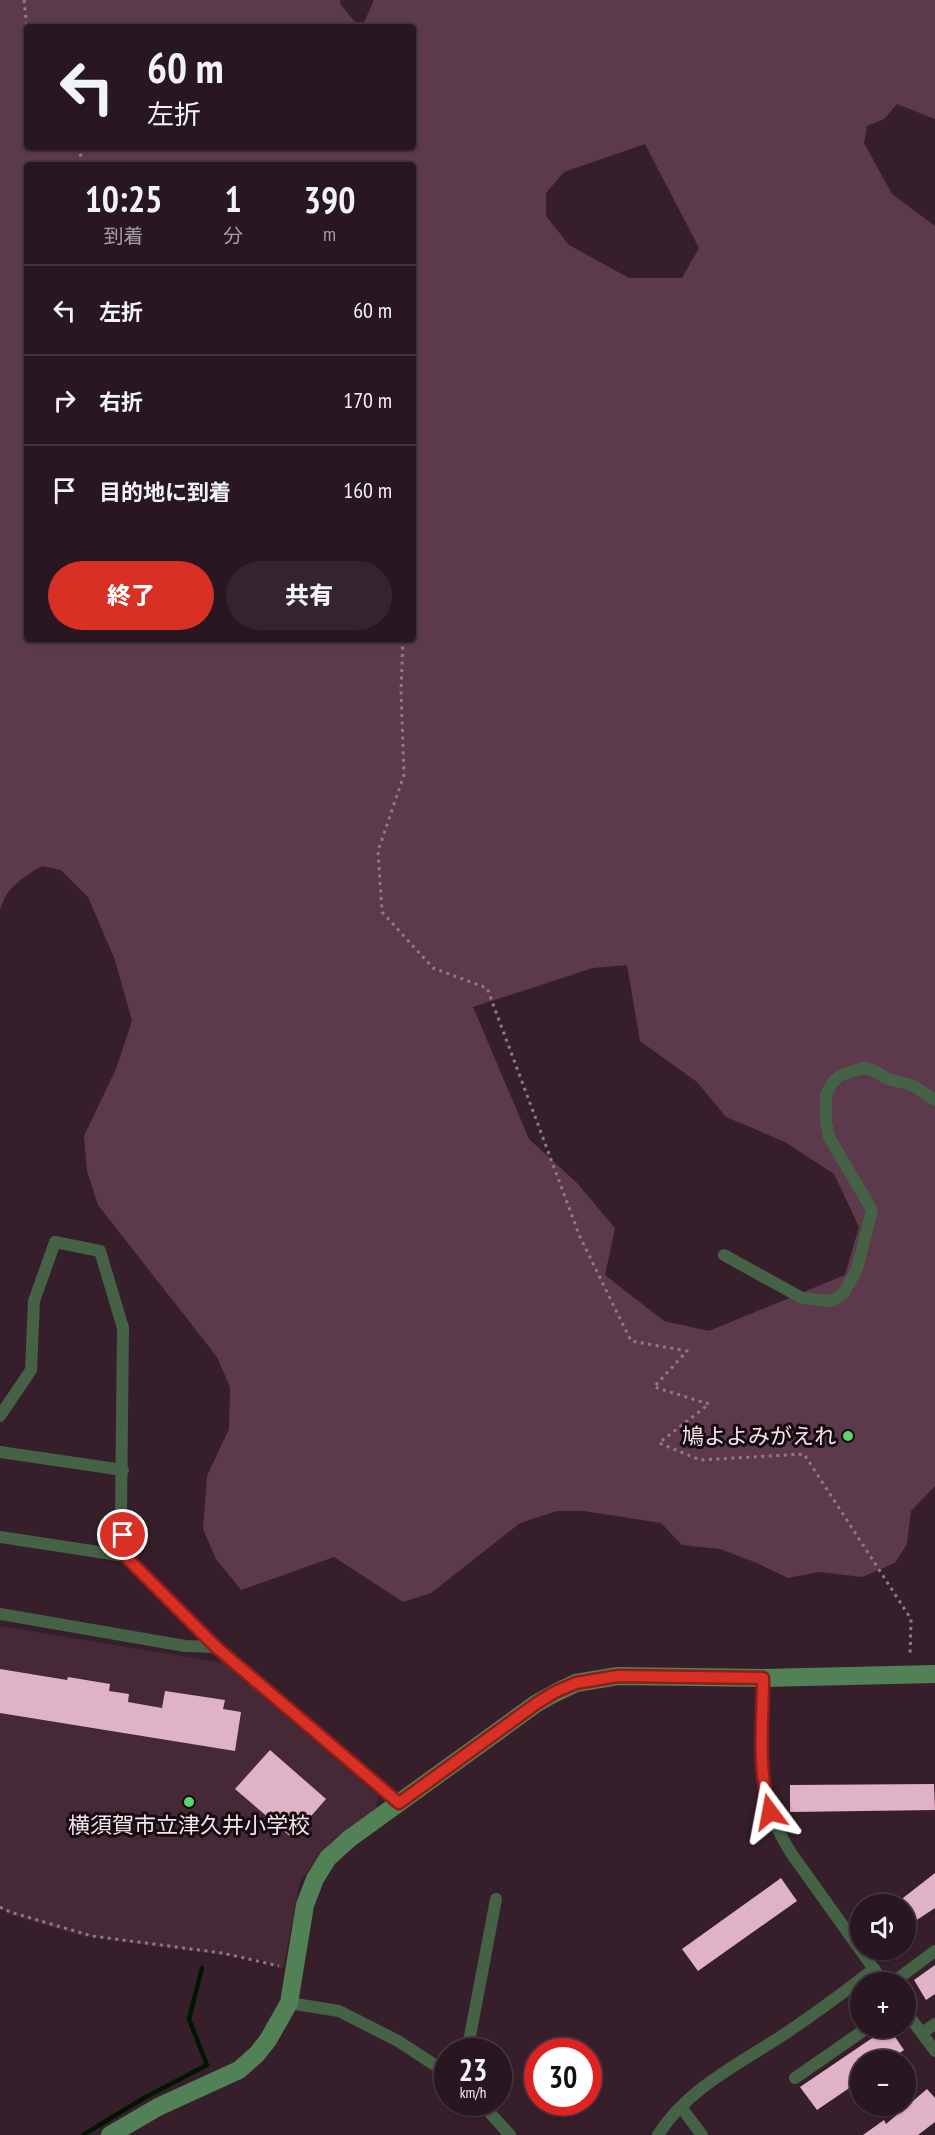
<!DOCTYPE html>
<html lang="ja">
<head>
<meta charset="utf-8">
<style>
	:root { --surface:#281720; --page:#34242d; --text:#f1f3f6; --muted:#a59fa5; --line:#44363e; --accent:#d93025 }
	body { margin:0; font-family:"PT Sans Narrow","Noto Sans JP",sans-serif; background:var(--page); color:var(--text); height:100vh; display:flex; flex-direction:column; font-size:22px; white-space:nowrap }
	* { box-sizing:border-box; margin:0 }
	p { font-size:20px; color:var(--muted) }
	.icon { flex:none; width:33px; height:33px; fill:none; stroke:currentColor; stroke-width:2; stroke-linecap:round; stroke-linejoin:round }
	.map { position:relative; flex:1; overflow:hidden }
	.drawer { position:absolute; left:24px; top:162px; width:392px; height:480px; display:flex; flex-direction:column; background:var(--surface); border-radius:6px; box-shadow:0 2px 4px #0004,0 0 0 2px var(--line) }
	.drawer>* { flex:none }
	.hud { position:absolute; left:24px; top:24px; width:392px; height:126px; border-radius:6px; box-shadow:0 2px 4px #0004,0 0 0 2px var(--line); background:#281720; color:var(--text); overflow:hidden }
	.buttons { position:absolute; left:850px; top:1894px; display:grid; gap:12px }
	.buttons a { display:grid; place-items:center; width:66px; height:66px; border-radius:50%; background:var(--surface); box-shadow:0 2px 4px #0004,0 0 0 2px var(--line); font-size:30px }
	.speed { position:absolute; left:434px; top:2038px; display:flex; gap:12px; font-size:30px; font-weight:700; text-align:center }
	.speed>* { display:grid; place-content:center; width:78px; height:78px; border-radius:50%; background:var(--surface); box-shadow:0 2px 4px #0004,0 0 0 2px var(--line); line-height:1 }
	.speed small { font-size:15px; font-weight:400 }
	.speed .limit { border:9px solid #d22; background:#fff; color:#111 }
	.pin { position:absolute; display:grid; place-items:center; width:51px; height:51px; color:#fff; margin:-26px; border:3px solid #fff; border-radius:50%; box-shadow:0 2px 6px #0007 }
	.me { position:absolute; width:66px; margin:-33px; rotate:347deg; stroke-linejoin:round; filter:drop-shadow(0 0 4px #0008) }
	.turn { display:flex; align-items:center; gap:21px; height:126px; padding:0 24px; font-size:27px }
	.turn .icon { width:78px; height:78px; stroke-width:2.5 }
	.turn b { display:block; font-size:42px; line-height:51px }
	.eta { display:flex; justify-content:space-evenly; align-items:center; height:102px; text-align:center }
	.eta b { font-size:36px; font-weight:800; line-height:42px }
	.button { display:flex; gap:12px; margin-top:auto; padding:12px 24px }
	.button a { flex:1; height:69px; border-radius:36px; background:var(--accent); color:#fff; font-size:24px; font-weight:800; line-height:69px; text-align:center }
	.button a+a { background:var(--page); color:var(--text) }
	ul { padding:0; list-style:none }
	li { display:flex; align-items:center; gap:18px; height:90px; padding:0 24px; border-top:2px solid var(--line) }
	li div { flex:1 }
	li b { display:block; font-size:22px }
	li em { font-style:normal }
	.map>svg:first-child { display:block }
	.built { fill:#462937 }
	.green { fill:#5d3a4b; fill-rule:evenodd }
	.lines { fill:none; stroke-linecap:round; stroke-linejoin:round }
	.stream { stroke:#001601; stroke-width:4.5 }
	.building { fill:#e0b2c6 }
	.path { stroke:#8f7a84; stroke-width:3; stroke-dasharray:3 4.5; stroke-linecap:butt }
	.street { stroke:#456146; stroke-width:12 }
	.secondary { stroke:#538157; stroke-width:18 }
	.route-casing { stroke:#8d1f18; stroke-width:15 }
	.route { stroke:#d93025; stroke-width:10 }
	.poi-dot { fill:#5cd56d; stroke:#170c11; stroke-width:2 }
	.labels { text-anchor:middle; stroke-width:6; stroke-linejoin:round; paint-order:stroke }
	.poi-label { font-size:22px; fill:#f5e4eb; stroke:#170c11; text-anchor:end }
</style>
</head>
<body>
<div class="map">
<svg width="935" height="2135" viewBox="0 0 935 2135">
	<rect width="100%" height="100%" fill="#361f2a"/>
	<polygon class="built" points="0,1626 224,1663 378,1796 376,1809 332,1840 300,1882 283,1969 261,1960 82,1936 11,1915 0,1908"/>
	<path class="green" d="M0,0H340L341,5L359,27H27V147H412V27H362L374,0H935V119L897,104L884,119L867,126L864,143L892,194L935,226V1486L911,1511L907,1544L895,1563L862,1577L819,1572L788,1578L757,1563L720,1549L682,1545L661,1523L584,1511H557L520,1523L431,1593L403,1602L334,1557L241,1590L216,1559L203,1529L207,1476L229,1429L230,1387L217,1357L98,1205L87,1171L84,1136L116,1069L132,1021L115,960L88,897L61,870L42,866C23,877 5,888 0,911ZM645,144L699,248L682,278H629L569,245L546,216V193L564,172ZM27,165H412V639H27ZM627,965L640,1041L697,1082L726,1117L785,1142L834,1174L859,1227L845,1275L709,1331L664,1321L605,1275L615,1228L577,1183L529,1139L473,1007L593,968Z"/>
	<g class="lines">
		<polyline class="stream" points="83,2135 144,2098 207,2065 189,2019 202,1968"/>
	</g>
	<g class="building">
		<polygon points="0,1669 67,1680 68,1677 110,1684 109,1691 129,1694 128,1702 162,1708 165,1691 225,1700 223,1709 241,1712 235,1751 0,1713"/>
		<polygon points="270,1750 326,1799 292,1838 235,1789"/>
		<polygon points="934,1784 935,1810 790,1812 790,1785"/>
		<polygon points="935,1873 935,1908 906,1927 906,1905 894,1905"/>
		<polygon points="781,1878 797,1901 698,1971 682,1949"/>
		<polygon points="935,1965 935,1994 926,2000 914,1980"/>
		<polygon points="887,2028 889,2028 904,2050 888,2061 861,2061 861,2080 817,2110 800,2087"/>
		<polygon points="927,2089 935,2098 935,2122 918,2135 863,2135 884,2120 886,2124"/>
	</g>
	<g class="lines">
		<g class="path">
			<polyline points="24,0 27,29"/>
			<polyline points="77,147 85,165"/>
			<polyline points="403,639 401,690 404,775 378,851 382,912 433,968 487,988 580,1237 631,1341 687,1351 654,1387 709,1404 659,1443 700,1460 804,1454 911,1619 910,1657"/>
			<polyline points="0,1907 10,1912 92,1936 222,1953 279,1966"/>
		</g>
		<g class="street">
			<polyline points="724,1255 802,1298 831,1301 843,1294 857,1269 872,1210 829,1137 826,1122 826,1094 832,1083 841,1075 863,1068 873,1070 888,1079 912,1085 935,1100"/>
			<polyline points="0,1416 31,1370 34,1301 55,1242 100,1251 123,1328 121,1514 125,1556"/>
			<polyline points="0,1452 123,1470"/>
			<polyline points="0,1537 125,1556 216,1647 399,1803"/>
			<polyline points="0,1614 185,1646 216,1647"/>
			<path d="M763,1678C763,1715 758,1758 765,1794C769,1815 780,1835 791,1853L884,1983"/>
			<polyline points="892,1983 935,1951"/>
			<polyline points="289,2003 339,2011 398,2041 447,2073"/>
			<polyline points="906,2012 935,2051"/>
			<polyline points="922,2033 935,2024"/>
			<polyline points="467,2052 496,1899"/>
			<polyline points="795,2078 867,2028"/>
			<polyline points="481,2103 510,2135"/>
			<polyline points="681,2107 702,2135"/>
			<path d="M658,2135C686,2090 737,2065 780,2037C812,2016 843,1993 874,1969"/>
		</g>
		<polyline class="secondary" points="110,2135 158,2107 239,2070 257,2054 268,2040 289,2003 305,1905 315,1879 328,1858 349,1839 537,1703 555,1693 576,1683 618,1676 763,1678 935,1674"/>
	</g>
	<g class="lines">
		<g class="route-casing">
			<path id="route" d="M123,1535L125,1556L216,1647L399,1803L537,1703L555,1692L576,1683L618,1676L763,1678C763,1722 757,1769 770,1812"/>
		</g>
		<use href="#route" class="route"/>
	</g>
	<g class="poi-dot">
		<circle cx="848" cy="1436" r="6"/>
		<circle cx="189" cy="1802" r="6"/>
	</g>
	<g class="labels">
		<g class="poi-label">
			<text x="836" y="1444">鳩よよみがえれ</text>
			<text x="189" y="1833" text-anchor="middle">横須賀市立津久井小学校</text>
		</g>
	</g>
</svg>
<div class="buttons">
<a><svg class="icon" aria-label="sound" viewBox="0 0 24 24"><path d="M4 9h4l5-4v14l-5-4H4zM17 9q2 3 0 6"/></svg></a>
<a>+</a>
<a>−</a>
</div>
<div class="speed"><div>23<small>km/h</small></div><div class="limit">30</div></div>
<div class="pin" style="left:123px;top:1535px;background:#d93025"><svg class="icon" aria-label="arrive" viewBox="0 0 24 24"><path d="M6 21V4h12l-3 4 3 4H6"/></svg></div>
<svg class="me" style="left:770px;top:1812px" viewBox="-20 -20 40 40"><path d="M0-17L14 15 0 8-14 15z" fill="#d93025" stroke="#fff" stroke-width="4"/></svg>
<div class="hud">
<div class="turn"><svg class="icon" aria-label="left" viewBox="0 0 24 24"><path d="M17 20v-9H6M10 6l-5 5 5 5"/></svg><div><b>60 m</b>左折</div></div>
</div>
<section class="drawer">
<div class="eta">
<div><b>10:25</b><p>到着</p></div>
<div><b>1</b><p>分</p></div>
<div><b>390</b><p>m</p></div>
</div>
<ul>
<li><svg class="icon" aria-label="left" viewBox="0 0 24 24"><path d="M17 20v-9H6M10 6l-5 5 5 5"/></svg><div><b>左折</b></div><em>60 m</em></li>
<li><svg class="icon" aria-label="right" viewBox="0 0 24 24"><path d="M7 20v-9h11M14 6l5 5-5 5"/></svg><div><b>右折</b></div><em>170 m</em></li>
<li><svg class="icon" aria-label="arrive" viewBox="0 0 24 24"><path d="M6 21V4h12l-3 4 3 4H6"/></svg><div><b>目的地に到着</b></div><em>160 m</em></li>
</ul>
<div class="button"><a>終了</a><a>共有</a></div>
</section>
</div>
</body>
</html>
